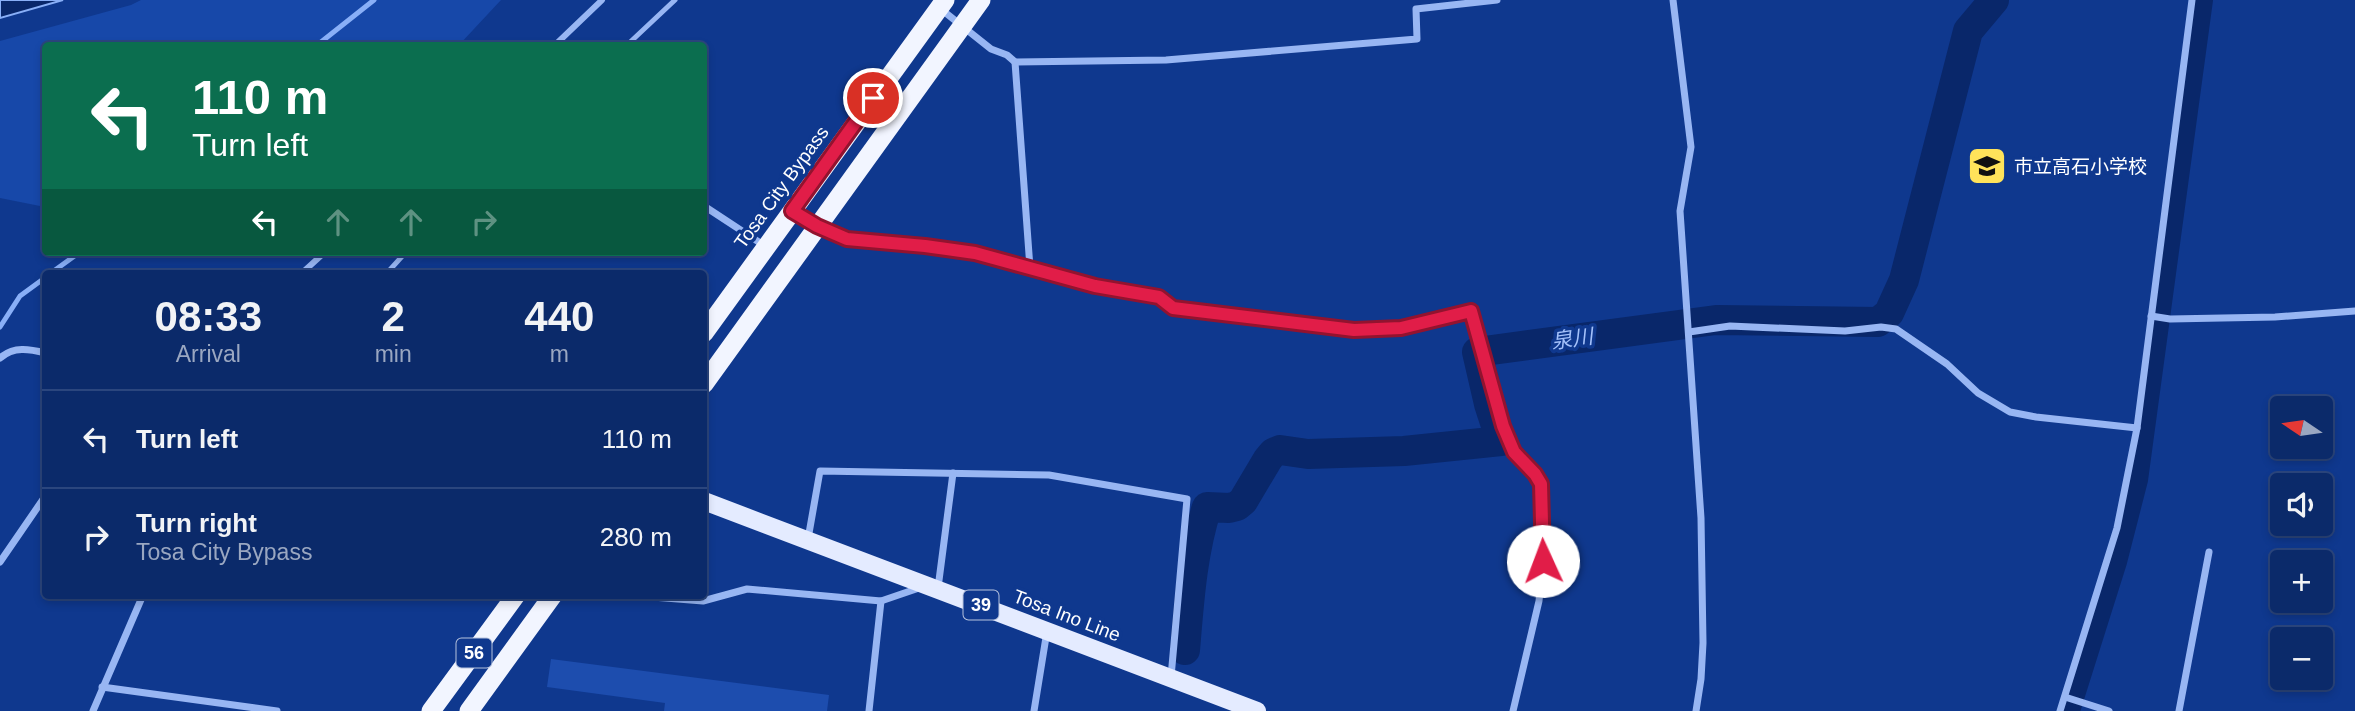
<!DOCTYPE html>
<html lang="en">
<head>
<meta charset="utf-8">
<style>
	:root { --surface:#0b2a6a; --page:#143270; --text:#f1f3f6; --muted:#9aa7c1; --line:#2b467e }
	body { margin:0; font-family:Helvetica,"Noto Sans JP",sans-serif; background:var(--page); color:var(--text); height:100vh; display:flex; flex-direction:column; font-size:26px; white-space:nowrap }
	* { box-sizing:border-box; margin:0 }
	p { font-size:23px; color:var(--muted) }
	.icon { flex:none; width:38px; height:38px; fill:none; stroke:currentColor; stroke-width:2; stroke-linecap:round; stroke-linejoin:round }
	.map { position:relative; flex:1; overflow:hidden }
	.panel { position:absolute; left:42px; top:270px; width:665px; height:329px; display:flex; flex-direction:column; background:var(--surface); border-radius:7px; box-shadow:0 4px 10px #0003,0 0 0 2px var(--line) }
	.panel>* { flex:none }
	.guide { position:absolute; left:42px; top:42px; width:665px; height:214px; border-radius:7px; box-shadow:0 4px 10px #0003,0 0 0 2px var(--line); background:#0b6e4f; color:#fff; overflow:hidden }
	.needle { width:46px; rotate:283deg }
	.tools { position:absolute; left:2270px; top:396px; display:grid; gap:14px }
	.tools a { display:grid; place-items:center; width:63px; height:63px; border-radius:7px; background:var(--surface); box-shadow:0 4px 10px #0003,0 0 0 2px var(--line); font-size:35px }
	.pin { position:absolute; display:grid; place-items:center; width:60px; height:60px; color:#fff; margin:-30px; border:4px solid #fff; border-radius:50%; box-shadow:0 2px 7px #0007 }
	.me { position:absolute; width:77px; margin:-38px; rotate:358deg; stroke-linejoin:round; filter:drop-shadow(0 0 5px #0008) }
	.turn { display:flex; align-items:center; gap:24px; height:147px; padding:0 35px; font-size:32px }
	.turn .icon { width:91px; height:91px; stroke-width:2.5 }
	.turn b { display:block; font-size:49px; line-height:60px }
	.lanes { display:flex; align-items:center; height:66px; padding:0 35px; background:#0003; justify-content:center; gap:35px; direction:ltr }
	.lanes .off { opacity:.35 }
	.eta { display:flex; justify-content:space-evenly; align-items:center; height:119px; text-align:center }
	.eta b { font-size:42px; font-weight:800; line-height:49px }
	ul { padding:0; list-style:none }
	li { display:flex; align-items:center; gap:21px; height:98px; padding:0 35px; border-top:2px solid var(--line) }
	li div { flex:1 }
	li b { display:block; font-size:26px }
	li em { font-style:normal }
	.map>svg:first-child { display:block }
	.green { fill:#1748a9 }
	.water { fill:#09276a; stroke:#89aff7; stroke-width:2 }
	.lines { fill:none; stroke-linecap:round; stroke-linejoin:round }
	.stream { stroke:#89aff7; stroke-width:5 }
	.canal { stroke:#09276a; stroke-width:18 }
	.river { stroke:#09276a; stroke-width:30 }
	.building { fill:#1d4dae }
	.service { stroke:#98b6f3; stroke-width:5 }
	.pedestrian { stroke:#98b6f3; stroke-width:6 }
	.minor { stroke:#98b6f3; stroke-width:7 }
	.primary { stroke:#e4ebff; stroke-width:18 }
	.trunk { stroke:#f2f5ff; stroke-width:19 }
	.route-casing { stroke:#92132f; stroke-width:18 }
	.route { stroke:#e11d48; stroke-width:12 }
	.labels { text-anchor:middle; stroke-width:7; stroke-linejoin:round; paint-order:stroke }
	.shield { fill:#0f388e; stroke:#b7c3dd; stroke-width:2 }
	.shield-label { font-size:18px; font-weight:bold; fill:#fff }
	.poi-label { font-size:19px; fill:#fff; stroke:#0f388e; text-anchor:start }
	.street-label { font-size:19px; fill:#fff; stroke:#0f388e }
	.water-label { font-size:21px; font-style:italic; fill:#a4c1fa; stroke:#0f388e }
</style>
</head>
<body>
<div class="map">
<svg width="2355" height="711" viewBox="0 0 2355 711">
	<rect width="100%" height="100%" fill="#0f388e"/>
	<polygon class="green" points="141,0 501,0 459,45 46,46 45,207 0,198 0,41 131,5"/>
	<polygon class="water" points="0,0 63,0 0,18"/>
	<g class="lines">
		<g class="stream">
			<polyline points="316,46 374,0"/>
			<polyline points="51,273 80,252"/>
			<polyline points="0,327 20,296 46,277"/>
		</g>
		<polyline class="canal" points="2071,711 2118,562 2139,480 2204,0"/>
		<path class="river" d="M1185,650C1189,603 1192,553 1207,507L1229,508L1237,506L1243,501L1268,459L1273,453L1280,450L1308,454L1404,451L1501,441L1489,404L1477,352L1716,320L1878,322L1889,313L1904,280L1968,31L1994,0"/>
	</g>
	<polygon class="building" points="551,659 829,695 827,711 664,711 665,703 547,687"/>
	<g class="lines">
		<g class="service">
			<polyline points="626,46 675,0"/>
			<polyline points="387,273 406,252"/>
		</g>
		<g class="pedestrian">
			<polyline points="554,46 602,0"/>
			<polyline points="302,273 325,252"/>
		</g>
		<g class="minor">
			<polyline points="1673,0 1691,147 1680,211 1701,518 1703,643 1701,679 1696,711"/>
			<polyline points="942,10 991,49 1007,55 1015,62 1166,60 1417,39 1416,9 1497,0"/>
			<polyline points="704,206 765,246"/>
			<polyline points="795,213 817,226 847,239 924,246 975,253 1030,268 1015,62"/>
			<polyline points="1030,268 1095,286 1159,297 1173,308 1354,330 1401,328 1471,311 1503,426 1514,452 1535,473 1541,484 1543,561 1539,601 1513,711"/>
			<polyline points="2151,316 2170,319 2275,317 2355,311"/>
			<polyline points="1689,332 1730,326 1845,331 1881,327 1896,329 1947,364 1978,393 2010,412 2036,417 2137,428"/>
			<path d="M0,358C14,346 29,349 46,353"/>
			<polyline points="808,539 820,471 1049,475 1187,499 1171,677"/>
			<polyline points="0,562 46,495"/>
			<polyline points="938,588 953,473"/>
			<polyline points="627,595 703,601 747,589 881,601 919,588"/>
			<polyline points="102,687 277,711"/>
			<polyline points="2065,697 2109,711"/>
			<polyline points="93,711 143,595"/>
			<polyline points="869,711 881,601"/>
			<polyline points="1034,711 1047,631"/>
			<polyline points="2060,711 2117,528 2137,428 2192,0"/>
			<polyline points="2179,711 2209,552"/>
		</g>
		<polyline class="primary" points="704,501 1257,711"/>
		<g class="trunk">
			<polyline points="704,333 945,0"/>
			<polyline points="704,384 981,0"/>
			<polyline points="431,711 516,595"/>
			<polyline points="469,711 553,595"/>
		</g>
	</g>
	<g class="lines">
		<g class="route-casing">
			<polyline id="route" points="873,98 792,211 817,226 847,239 925,246 975,253 1095,286 1159,297 1173,308 1354,330 1401,328 1471,311 1503,426 1514,452 1535,474 1541,484 1543,561"/>
		</g>
		<use href="#route" class="route"/>
	</g>
	<defs>
		<g id="school-square" transform="scale(2.0125)"><rect x="-9" y="-9" width="18" height="18" rx="4" fill="#ffe35a" stroke="#0f388e"/><path d="M0-5L7-2L0 1L-7-2ZM-4 1L0 2.5L4 1V4Q0 6-4 4Z" fill="#111"/></g>
	</defs>
	<g fill-rule="evenodd">
		<use href="#school-square" x="1987" y="166"/>
	</g>
	<g class="labels">
		<g class="shield">
			<rect x="963.5" y="590.5" width="35" height="29" rx="5"/>
			<rect x="456.5" y="638.5" width="35" height="29" rx="5"/>
		</g>
		<g class="shield-label">
			<text x="981" y="611">39</text>
			<text x="474" y="659">56</text>
		</g>
		<g class="poi-label">
			<text x="2014" y="173">市立高石小学校</text>
		</g>
		<g class="street-label">
			<text transform="translate(781 187) rotate(-54)" y="7">Tosa City Bypass</text>
			<text transform="translate(1067 615) rotate(21)" y="7">Tosa Ino Line</text>
		</g>
		<g class="water-label">
			<text transform="translate(1572 339) rotate(-8)" y="7">泉川</text>
		</g>
	</g>
</svg>
<div class="tools">
<a><svg class="needle" viewBox="-14 -14 28 28"><path d="M0-13l5 13h-10z" fill="#e53935"/><path d="M0 13l5-13h-10z" fill="#9aa7c1"/></svg></a>
<a><svg class="icon" aria-label="sound" viewBox="0 0 24 24"><path d="M4 9h4l5-4v14l-5-4H4zM17 9q2 3 0 6"/></svg></a>
<a>+</a>
<a>−</a>
</div>
<div class="pin" style="left:873px;top:98px;background:#d93025"><svg class="icon" aria-label="arrive" viewBox="0 0 24 24"><path d="M6 21V4h12l-3 4 3 4H6"/></svg></div>
<svg class="me" style="left:1543px;top:561px" viewBox="-20 -20 40 40"><circle r="19" fill="#fff"/><path d="M0-13L10 11 0 6-10 11z" fill="#e11d48"/></svg>
<div class="guide">
<div class="turn"><svg class="icon" aria-label="left" viewBox="0 0 24 24"><path d="M17 20v-9H6M10 6l-5 5 5 5"/></svg><div><b>110 m</b>Turn left</div></div>
<div class="lanes"><svg class="icon" aria-label="left" viewBox="0 0 24 24"><path d="M17 20v-9H6M10 6l-5 5 5 5"/></svg><svg class="icon off" aria-label="ahead" viewBox="0 0 24 24"><path d="M12 20V5M6 11l6-6 6 6"/></svg><svg class="icon off" aria-label="ahead" viewBox="0 0 24 24"><path d="M12 20V5M6 11l6-6 6 6"/></svg><svg class="icon off" aria-label="right" viewBox="0 0 24 24"><path d="M7 20v-9h11M14 6l5 5-5 5"/></svg></div>
</div>
<section class="panel">
<div class="eta">
<div><b>08:33</b><p>Arrival</p></div>
<div><b>2</b><p>min</p></div>
<div><b>440</b><p>m</p></div>
</div>
<ul>
<li><svg class="icon" aria-label="left" viewBox="0 0 24 24"><path d="M17 20v-9H6M10 6l-5 5 5 5"/></svg><div><b>Turn left</b></div><em>110 m</em></li>
<li><svg class="icon" aria-label="right" viewBox="0 0 24 24"><path d="M7 20v-9h11M14 6l5 5-5 5"/></svg><div><b>Turn right</b><p>Tosa City Bypass</p></div><em>280 m</em></li>
</ul>
</section>
</div>
</body>
</html>
